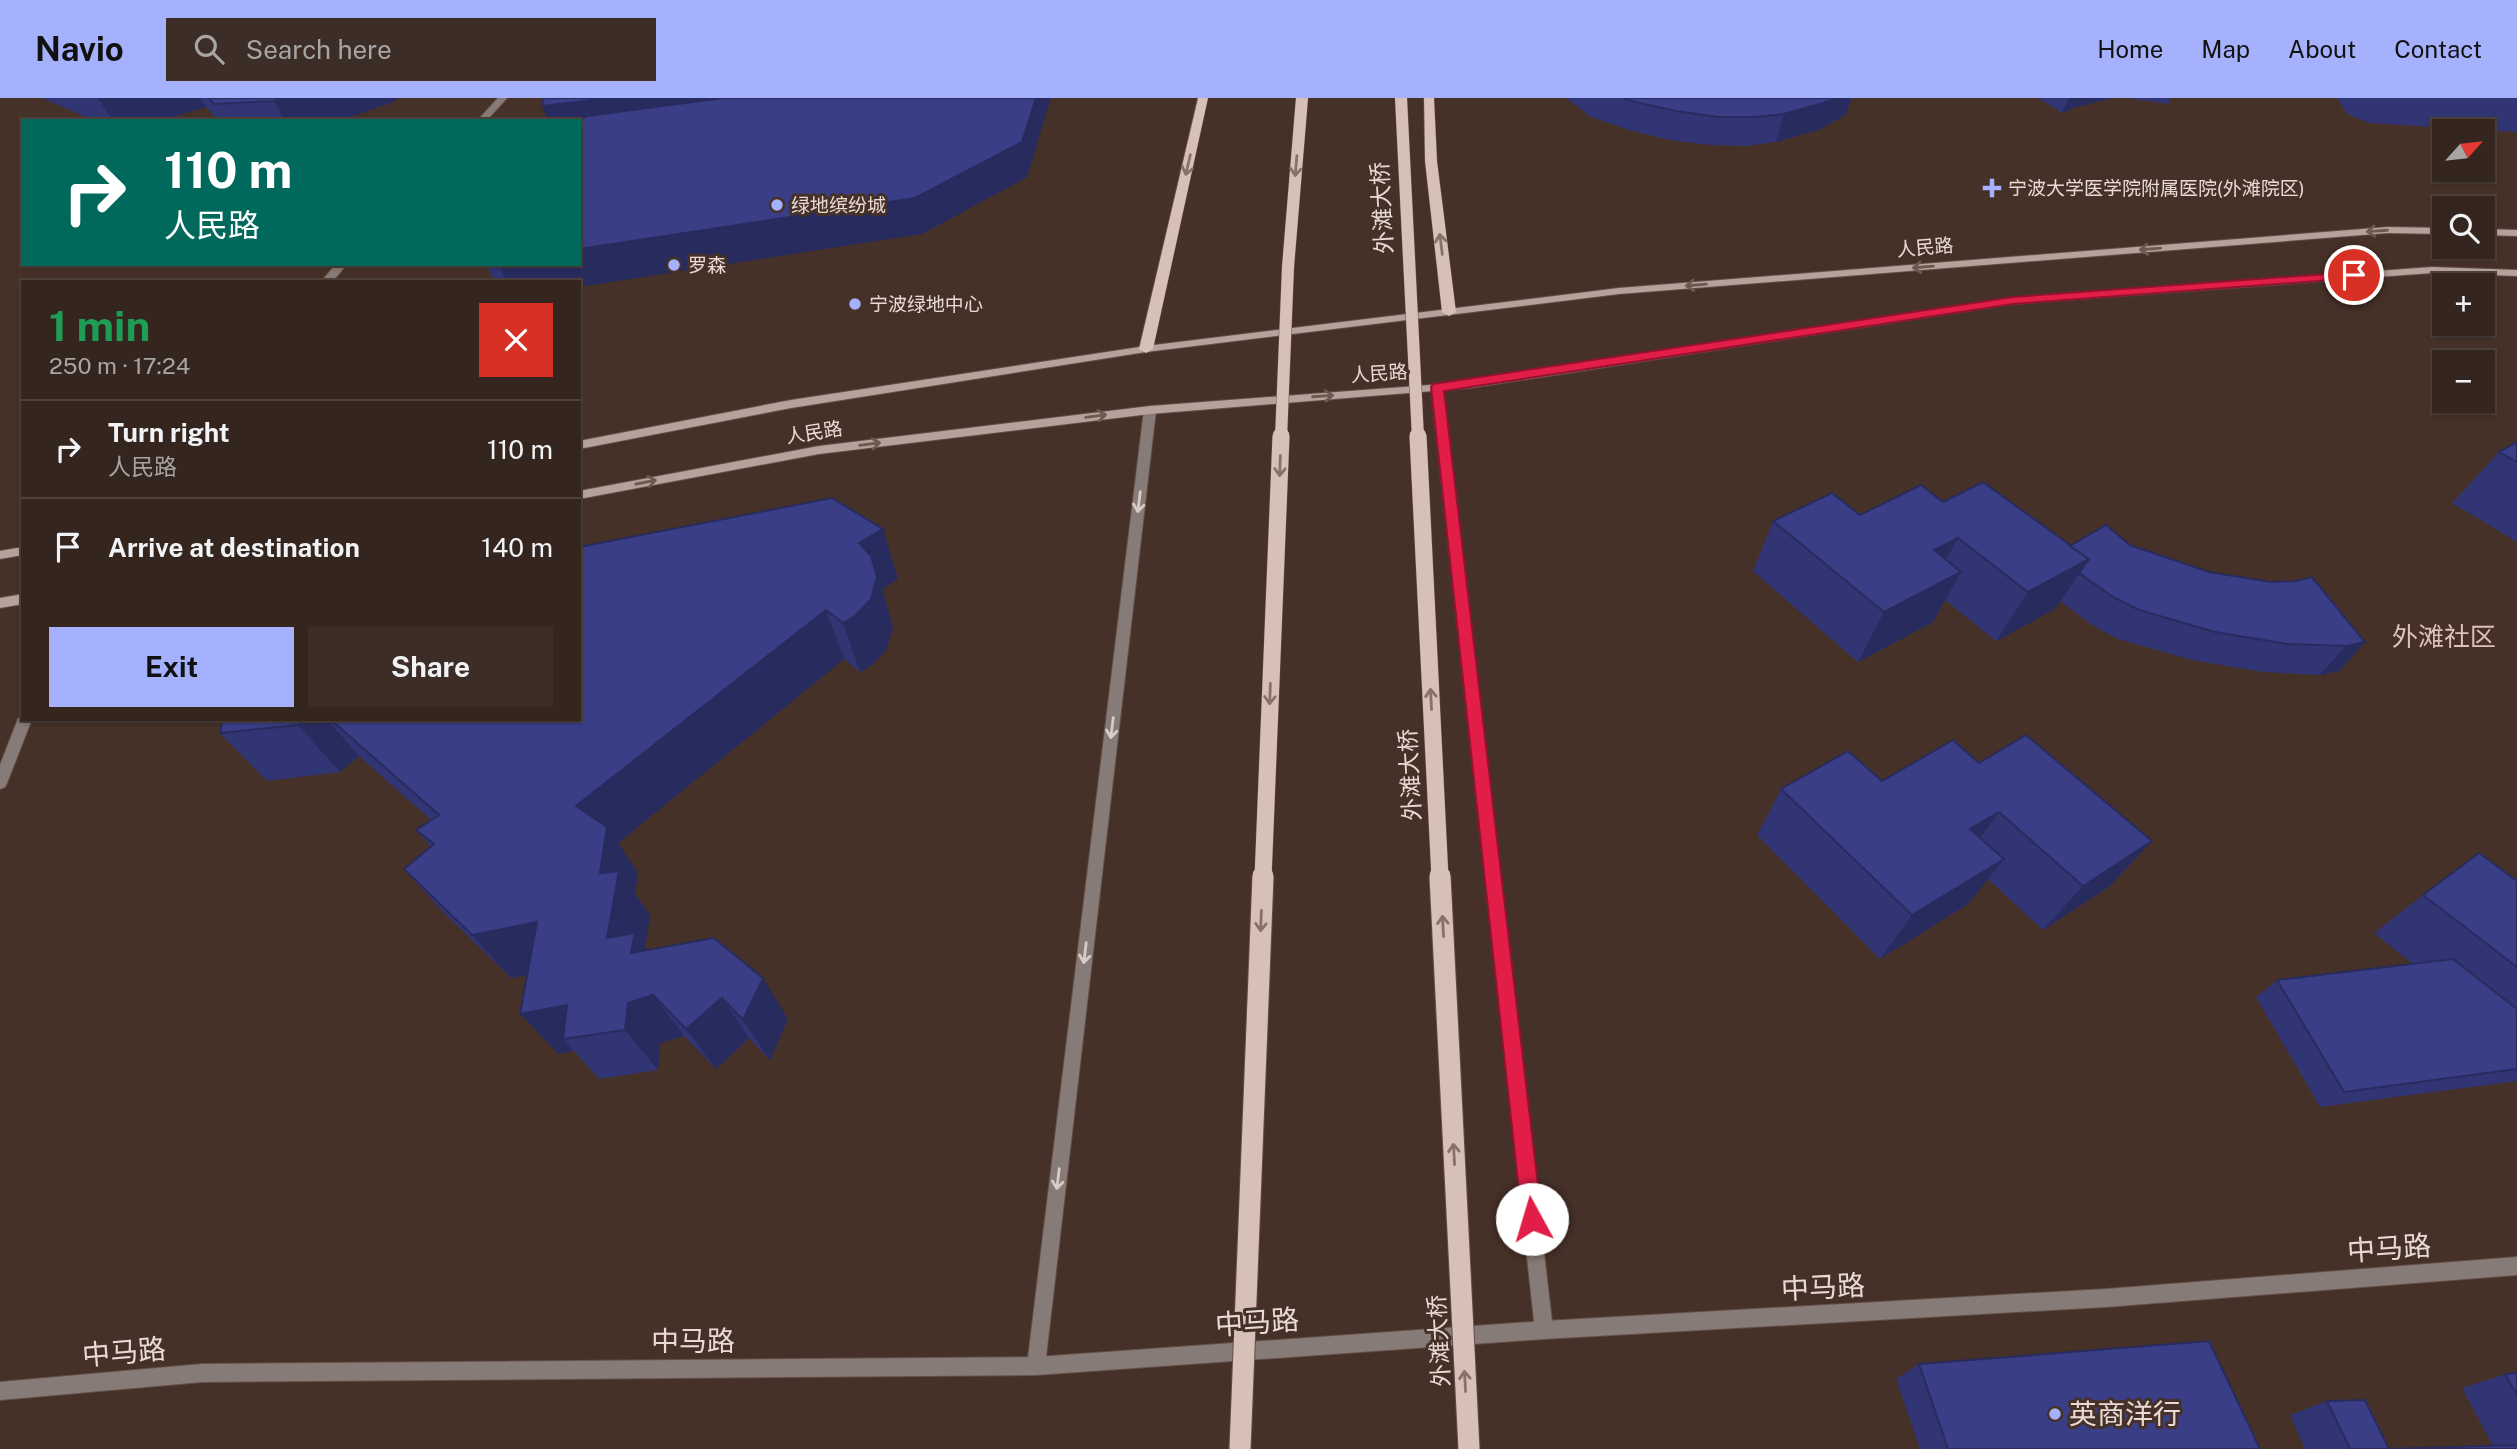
<!DOCTYPE html>
<html lang="en">
<head>
<meta charset="utf-8">
<style>
	:root { --surface:#34251e; --page:#3c2d27; --text:#f1f3f6; --muted:#a9a5a4; --line:#4e423c; --accent:#a5b1fc }
	body { margin:0; font-family:"Public Sans","Noto Sans SC",sans-serif; background:var(--page); color:var(--text); height:100vh; display:flex; flex-direction:column; font-size:26px; white-space:nowrap }
	* { box-sizing:border-box; margin:0 }
	p { font-size:23px; color:var(--muted) }
	.icon { flex:none; width:38px; height:38px; fill:none; stroke:currentColor; stroke-width:2; stroke-linecap:round; stroke-linejoin:round }
	.map { position:relative; flex:1; overflow:hidden }
	.side { position:absolute; left:21px; top:182px; width:560px; height:441px; display:flex; flex-direction:column; background:var(--surface); border-radius:0px; box-shadow:0 2px 5px #0004,0 0 0 2px var(--line) }
	.side>* { flex:none }
	.top-card { position:absolute; left:21px; top:21px; width:560px; height:147px; border-radius:0px; box-shadow:0 2px 5px #0004,0 0 0 2px var(--line); background:#00695c; color:#fff; overflow:hidden }
	.needle { width:46px; rotate:63deg }
	.controls { position:absolute; left:2432px; top:21px; display:grid; gap:14px }
	.controls a { display:grid; place-items:center; width:63px; height:63px; border-radius:0px; background:var(--surface); box-shadow:0 2px 5px #0004,0 0 0 2px var(--line); font-size:35px }
	.pin { position:absolute; display:grid; place-items:center; width:60px; height:60px; color:#fff; margin:-30px; border:4px solid #fff; border-radius:50%; box-shadow:0 2px 7px #0007 }
	.me { position:absolute; width:77px; margin:-38px; rotate:354deg; stroke-linejoin:round; filter:drop-shadow(0 0 5px #0008) }
	.turn { display:flex; align-items:center; gap:24px; height:147px; padding:0 28px; font-size:32px }
	.turn .icon { width:91px; height:91px; stroke-width:2.5 }
	.turn b { display:block; font-size:49px; line-height:60px }
	.round { display:grid; place-items:center; flex:none; width:74px; height:74px; border-radius:0px; background:var(--page) }
	.headline { display:flex; align-items:center; justify-content:space-between; height:119px; padding:0 28px }
	h1 { font-size:42px; font-weight:700; line-height:52px; color:#1e9e55 }
	.button { display:flex; gap:14px; margin-top:auto; padding:14px 28px }
	.button a { flex:1; height:80px; border-radius:0px; background:var(--accent); color:#111; font-size:28px; font-weight:700; line-height:80px; text-align:center }
	.button a+a { background:var(--page); color:var(--text) }
	ul { padding:0; list-style:none }
	li { display:flex; align-items:center; gap:21px; height:98px; padding:0 28px; border-top:2px solid var(--line) }
	li div { flex:1 }
	li b { display:block; font-size:26px }
	li em { font-style:normal }
	header { display:flex; align-items:center; gap:42px; box-sizing:border-box; height:98px; padding:0 35px; background:var(--accent); color:#111 }
	header strong { font-size:33px }
	nav { display:flex; gap:38px; margin-inline-start:auto; font-size:24px }
	.search { width:490px; height:63px; background:var(--page); display:flex; align-items:center; gap:18px; box-sizing:border-box; padding:0 24px; border-radius:0px; color:var(--muted); font-size:26px }
	.map>svg:first-child { display:block }
	.lines { fill:none; stroke-linecap:round; stroke-linejoin:round }
	.minor-casing { stroke:#634f47; stroke-width:2 }
	.tertiary-casing { stroke:#634f47; stroke-width:2 }
	.secondary-casing { stroke:#634f47; stroke-width:2 }
	.primary-casing { stroke:#634f47; stroke-width:1 }
	.minor { fill:#877b77; fill-rule:evenodd }
	.tertiary { fill:#877b77; fill-rule:evenodd }
	.secondary { fill:#b4a29b; fill-rule:evenodd }
	.primary { fill:#d7c0b7; fill-rule:evenodd }
	.primary-bridge-far2-casing { stroke:#634f47; stroke-width:13; stroke-linecap:butt }
	.primary-bridge-far1-casing { stroke:#634f47; stroke-width:18; stroke-linecap:butt }
	.primary-bridge-casing { stroke:#634f47; stroke-width:23; stroke-linecap:butt }
	.primary-bridge-far2 { stroke:#d7c0b7; stroke-width:12 }
	.primary-bridge-far1 { stroke:#d7c0b7; stroke-width:17 }
	.primary-bridge { stroke:#d7c0b7; stroke-width:21 }
	.wall { fill:#313574 }
	.shaded-wall { fill:#282b5e }
	.building { fill:#393e87; stroke:#282b5e; stroke-width:2 }
	.oneway { stroke:#877168 }
	.oneway2 { stroke:#6c5950 }
	.oneway3 { stroke:#d9ccc6 }
	.route { fill:#e11d48; stroke:#92132f; stroke-width:2 }
	.poi-dot { fill:#a5b1fc; stroke:#463128; stroke-width:2.5 }
	.labels { text-anchor:middle; stroke-width:6; stroke-linejoin:round; paint-order:stroke }
	.far-poi-label { font-size:19px; fill:#e8dad4; stroke:#463128; text-anchor:start }
	.far-street-label { font-size:19px; fill:#e8dad4; stroke:#463128 }
	.street-label { font-size:23px; fill:#e8dad4; stroke:#463128 }
	.quarter-label { font-size:26px; fill:#dcc1b7; stroke:#463128 }
	.near-street-label { font-size:28px; fill:#e8dad4; stroke:#463128 }
	.near-poi-label { font-size:28px; fill:#e8dad4; stroke:#463128; text-anchor:start }
</style>
</head>
<body>
<header>
<strong>Navio</strong>
<div class="search"><svg class="icon" aria-label="search" viewBox="0 0 24 24"><circle cx="10" cy="10" r="6"/><path d="M15 15l6 6"/></svg>Search here</div>
<nav><a>Home</a><a>Map</a><a>About</a><a>Contact</a></nav>
</header>
<div class="map">
<svg width="2517" height="1351" viewBox="0 0 2517 1351">
	<rect width="100%" height="100%" fill="#463128"/>
	<g class="lines">
		<g class="minor-casing">
			<g id="minor">
				<polygon points="1437,286 1443,289 1553,1232 1550,1238 1544,1241 1538,1238 1535,1232 1431,289"/>
				<polygon points="1150,308 1156,312 1045,1268 1043,1275 1036,1277 1029,1275 1027,1268 1144,312"/>
			</g>
		</g>
		<g class="tertiary-casing">
			<g id="tertiary">
				<polygon points="498,0 507,0 486,23 477,23"/>
				<polygon points="336,166 347,166 332,184 321,184"/>
				<polygon points="23,616 23,621 32,621 7,685 5,689 0,691 0,667 18,621"/>
				<polygon points="2517,1159 2517,1177 2106,1209 1544,1241 1036,1277 202,1284 0,1302 0,1284 202,1266 1036,1259 1544,1223 2106,1191"/>
			</g>
		</g>
		<g class="secondary-casing">
			<g id="secondary">
				<polygon points="2388,129 2445,130 2445,136 2388,135 1619,196 1146,254 791,310 579,351 579,343 791,302 1146,248 1619,190"/>
				<polygon points="2483,131 2517,132 2517,138 2483,137"/>
				<polygon points="2432,169 2517,172 2517,178 2432,175 2013,206 1470,290 1150,316 819,356 579,401 579,393 819,348 1150,308 1470,284 2013,200"/>
				<polygon points="23,449 23,457 0,461 0,453"/>
				<polygon points="23,496 23,506 0,510 0,500"/>
			</g>
		</g>
		<g class="primary-casing">
			<g id="primary">
				<polygon points="1198,0 1208,0 1153,251 1146,255 1139,251"/>
				<polygon points="1424,0 1434,0 1437,63 1456,214 1449,218 1442,214 1425,63"/>
			</g>
		</g>
		<use href="#minor" class="minor"/>
		<use href="#tertiary" class="tertiary"/>
		<use href="#secondary" class="secondary"/>
		<use href="#primary" class="primary"/>
		<g class="primary-bridge-far2-casing">
			<g id="primary-bridge-far2">
				<polyline points="1401,0 1418,340"/>
				<polyline points="1281,340 1288,169 1302,0"/>
			</g>
		</g>
		<g class="primary-bridge-far1-casing">
			<g id="primary-bridge-far1">
				<polyline points="1418,338 1440,780"/>
				<polyline points="1263,780 1281,338"/>
			</g>
		</g>
		<g class="primary-bridge-casing">
			<g id="primary-bridge">
				<polyline points="1440,778 1469,1351"/>
				<polyline points="1240,1351 1263,778"/>
			</g>
		</g>
		<use href="#primary-bridge-far2" class="primary-bridge-far2"/>
		<use href="#primary-bridge-far1" class="primary-bridge-far1"/>
		<use href="#primary-bridge" class="primary-bridge"/>
	</g>
	<g class="wall">
		<polygon points="42,0 398,0 393,4 339,23 219,23 206,9 159,23 95,23"/>
		<polygon points="1566,0 1852,0 1846,16 1821,31 1776,44 1747,48 1710,47 1669,42 1629,32 1591,19"/>
		<polygon points="2038,0 2113,0 2076,9 2062,15"/>
		<polygon points="2128,0 2171,0 2168,6"/>
		<polygon points="2337,0 2517,0 2517,34 2369,25 2347,16"/>
		<polygon points="579,23 1027,79 922,136 579,184 495,184 486,166 579,166"/>
		<polygon points="2517,344 2517,444 2452,405 2499,354"/>
		<polygon points="1943,404 2070,448 2130,447 2365,544 2339,573 2320,577 2263,574 2192,562 2118,541 2092,527 2060,503 2055,511 1996,543 1945,502 1933,524 1858,564 1753,473 1773,423 1860,417"/>
		<polygon points="883,431 898,481 882,491 893,529 887,551 872,567 860,574 844,561 618,745 638,775 635,796 650,817 645,849 647,852 788,921 770,962 749,940 716,971 684,938 660,945 658,972 599,981 574,953 558,956 528,877 511,880 445,816 404,771 431,749 416,732 431,722 359,658 340,674 267,683 220,635 223,621 579,621"/>
		<polygon points="1979,665 2152,743 2110,788 2043,832 1988,781 1968,806 1880,861 1757,737 1781,691 1882,683"/>
		<polygon points="2517,783 2517,983 2320,1009 2256,899 2277,882 2413,866 2374,835 2423,797"/>
		<polygon points="1919,1266 2260,1351 1920,1351 1896,1281"/>
		<polygon points="2517,1275 2517,1351 2305,1351 2290,1317 2327,1303 2389,1351 2493,1348 2462,1290 2505,1276"/>
	</g>
	<g class="shaded-wall">
		<polygon points="98,0 200,0 206,9 159,23 113,23"/>
		<polygon points="285,0 398,0 393,4 339,23 285,23 274,3"/>
		<polygon points="610,0 777,0 579,23 548,23 542,8"/>
		<polygon points="1036,0 1051,0 1027,79 922,136 579,189 579,184 507,184 498,166 579,166 579,151"/>
		<polygon points="1835,0 1852,0 1846,16 1821,31 1776,44 1784,16"/>
		<polygon points="2069,0 2113,0 2076,9 2062,15"/>
		<polygon points="883,431 898,481 882,491 893,529 887,551 872,567 860,574 843,525 859,445"/>
		<polygon points="1958,440 1930,490 1961,474 1933,524 1858,564 1884,514 1934,452"/>
		<polygon points="2089,461 2055,511 1996,543 2028,494"/>
		<polygon points="826,512 844,561 618,745 638,775 635,796 650,817 645,849 665,878 607,840 600,775 576,708"/>
		<polygon points="2365,544 2339,573 2320,577 2346,548"/>
		<polygon points="304,621 327,621 359,658 340,674 298,627"/>
		<polygon points="1999,714 1965,760 1970,731"/>
		<polygon points="2152,743 2110,788 2043,832 2083,788"/>
		<polygon points="2004,761 1968,806 1880,861 1912,817"/>
		<polygon points="537,824 572,867 511,880 472,837"/>
		<polygon points="763,880 788,921 770,962 743,922"/>
		<polygon points="653,897 684,938 660,945 658,972 625,932 628,905"/>
		<polygon points="722,900 749,940 716,971 686,931"/>
		<polygon points="567,907 563,941 574,953 558,956 520,916"/>
	</g>
	<g class="building">
		<polygon points="209,0 285,0 274,3 214,6"/>
		<polygon points="543,0 610,0 542,8"/>
		<polygon points="723,0 1036,0 1022,44 915,100 579,151 579,23 587,18"/>
		<polygon points="1623,0 1835,0 1830,3 1784,16 1755,19 1718,19 1676,13 1635,4"/>
		<polygon points="2517,344 2517,364 2499,354"/>
		<polygon points="1983,384 2089,461 2028,494 1958,440 1934,452 1961,474 1884,514 1773,423 1832,395 1860,417 1921,387 1943,404"/>
		<polygon points="832,400 883,431 859,445 871,458 877,479 871,501 855,518 843,525 826,512 576,708 607,729 600,775 619,773 607,840 635,835 631,855 714,840 763,880 743,922 722,900 686,931 653,897 628,905 625,932 563,941 567,907 520,916 537,824 472,837 404,771 434,746 416,732 439,717 330,621 579,621 579,449"/>
		<polygon points="2106,427 2130,447 2209,474 2271,484 2296,483 2312,479 2365,544 2346,548 2288,546 2215,534 2139,512 2113,499 2079,475 2089,461 2070,448"/>
		<polygon points="223,621 304,621 298,627 220,635"/>
		<polygon points="2026,637 2152,743 2083,788 1999,714 1970,731 2004,761 1912,817 1781,691 1848,653 1882,683 1953,642 1979,665"/>
		<polygon points="2479,755 2517,783 2517,869 2423,797"/>
		<polygon points="2453,861 2517,911 2517,971 2344,994 2277,882"/>
		<polygon points="2209,1243 2260,1351 1948,1351 1919,1266"/>
		<polygon points="2517,1275 2517,1297 2505,1276"/>
		<polygon points="2365,1302 2389,1351 2517,1347 2517,1351 2350,1351 2327,1303"/>
	</g>
	<defs><path id="oneway-shaft" d="M-6 0H5M1.5-3L5.5 0L1.5 3" fill="none" stroke-width="1.6" stroke-linecap="round" stroke-linejoin="round" transform="scale(1.75)"/></defs>
	<g class="oneway">
		<use href="#oneway-shaft" transform="translate(1188 67) rotate(103)"/>
		<use href="#oneway-shaft" transform="translate(1296 68) rotate(95)"/>
		<use href="#oneway-shaft" transform="translate(1441 146) rotate(-97)"/>
		<use href="#oneway-shaft" transform="translate(1280 368) rotate(92)"/>
		<use href="#oneway-shaft" transform="translate(1270 596) rotate(92)"/>
		<use href="#oneway-shaft" transform="translate(1431 601) rotate(-93)"/>
		<use href="#oneway-shaft" transform="translate(1261 823) rotate(92)"/>
		<use href="#oneway-shaft" transform="translate(1443 828) rotate(-93)"/>
		<use href="#oneway-shaft" transform="translate(1454 1056) rotate(-93)"/>
		<use href="#oneway-shaft" transform="translate(1465 1283) rotate(-93)"/>
	</g>
	<g class="oneway2">
		<use href="#oneway-shaft" transform="translate(2377 133) rotate(176)"/>
		<use href="#oneway-shaft" transform="translate(2150 151) rotate(175)"/>
		<use href="#oneway-shaft" transform="translate(1923 169) rotate(175)"/>
		<use href="#oneway-shaft" transform="translate(1696 187) rotate(175)"/>
		<use href="#oneway-shaft" transform="translate(1323 298) rotate(-4)"/>
		<use href="#oneway-shaft" transform="translate(1096 318) rotate(-7)"/>
		<use href="#oneway-shaft" transform="translate(870 346) rotate(-7)"/>
		<use href="#oneway-shaft" transform="translate(646 384) rotate(-11)"/>
	</g>
	<g class="oneway3">
		<use href="#oneway-shaft" transform="translate(1139 404) rotate(97)"/>
		<use href="#oneway-shaft" transform="translate(1112 630) rotate(97)"/>
		<use href="#oneway-shaft" transform="translate(1085 855) rotate(97)"/>
		<use href="#oneway-shaft" transform="translate(1058 1081) rotate(97)"/>
	</g>
	<polygon class="route" points="2354,174 2358,175 2358,180 2013,206 1444,293 1542,1121 1539,1128 1532,1131 1525,1128 1522,1121 1431,289 1433,286 2013,199"/>
	<g class="poi-dot">
		<path d="M1988.5 79.5h7v7h7v7h-7v7h-7v-7h-7v-7h7z"/>
		<circle cx="777" cy="107" r="7"/>
		<circle cx="674" cy="167" r="7"/>
		<circle cx="855" cy="206" r="7"/>
		<circle cx="2055" cy="1316" r="7"/>
	</g>
	<g class="labels">
		<g class="far-poi-label">
			<text x="2008" y="97">宁波大学医学院附属医院(外滩院区)</text>
			<text x="791" y="114">绿地缤纷城</text>
			<text x="688" y="174">罗森</text>
			<text x="869" y="213">宁波绿地中心</text>
		</g>
		<g class="far-street-label">
			<text transform="translate(1925 149) rotate(-5)" y="7">人民路</text>
			<text transform="translate(1379 275) rotate(-4)" y="7">人民路</text>
			<text transform="translate(814 334) rotate(-9)" y="7">人民路</text>
		</g>
		<g class="street-label">
			<text transform="translate(1382 110) rotate(-93)" y="8">外滩大桥</text>
			<text transform="translate(1410 677) rotate(-93)" y="8">外滩大桥</text>
			<text transform="translate(1439 1243) rotate(-93)" y="8">外滩大桥</text>
		</g>
		<g class="quarter-label">
			<text x="2444" y="548">外滩社区</text>
		</g>
		<g class="near-street-label">
			<text transform="translate(2389 1150) rotate(-4)" y="10">中马路</text>
			<text transform="translate(1823 1189) rotate(-3)" y="10">中马路</text>
			<text transform="translate(1257 1224) rotate(-4)" y="10">中马路</text>
			<text x="693" y="1253">中马路</text>
			<text transform="translate(124 1254) rotate(-5)" y="10">中马路</text>
		</g>
		<g class="near-poi-label">
			<text x="2069" y="1326">英商洋行</text>
		</g>
	</g>
</svg>
<div class="controls">
<a><svg class="needle" viewBox="-14 -14 28 28"><path d="M0-13l5 13h-10z" fill="#e53935"/><path d="M0 13l5-13h-10z" fill="#a9a5a4"/></svg></a>
<a><svg class="icon" aria-label="search" viewBox="0 0 24 24"><circle cx="10" cy="10" r="6"/><path d="M15 15l6 6"/></svg></a>
<a>+</a>
<a>−</a>
</div>
<div class="pin" style="left:2354px;top:177px;background:#d93025"><svg class="icon" aria-label="arrive" viewBox="0 0 24 24"><path d="M6 21V4h12l-3 4 3 4H6"/></svg></div>
<svg class="me" style="left:1532px;top:1121px" viewBox="-20 -20 40 40"><circle r="19" fill="#fff"/><path d="M0-13L10 11 0 6-10 11z" fill="#e11d48"/></svg>
<div class="top-card">
<div class="turn"><svg class="icon" aria-label="right" viewBox="0 0 24 24"><path d="M7 20v-9h11M14 6l5 5-5 5"/></svg><div><b>110 m</b>人民路</div></div>
</div>
<section class="side">
<div class="headline"><div><h1>1 min</h1><p>250 m · 17:24</p></div><a class="round" style="background:#d93025;color:#fff"><svg class="icon" aria-label="close" viewBox="0 0 24 24"><path d="M6 6l12 12M18 6L6 18"/></svg></a></div>
<ul>
<li><svg class="icon" aria-label="right" viewBox="0 0 24 24"><path d="M7 20v-9h11M14 6l5 5-5 5"/></svg><div><b>Turn right</b><p>人民路</p></div><em>110 m</em></li>
<li><svg class="icon" aria-label="arrive" viewBox="0 0 24 24"><path d="M6 21V4h12l-3 4 3 4H6"/></svg><div><b>Arrive at destination</b></div><em>140 m</em></li>
</ul>
<div class="button"><a>Exit</a><a>Share</a></div>
</section>
</div>
</body>
</html>
